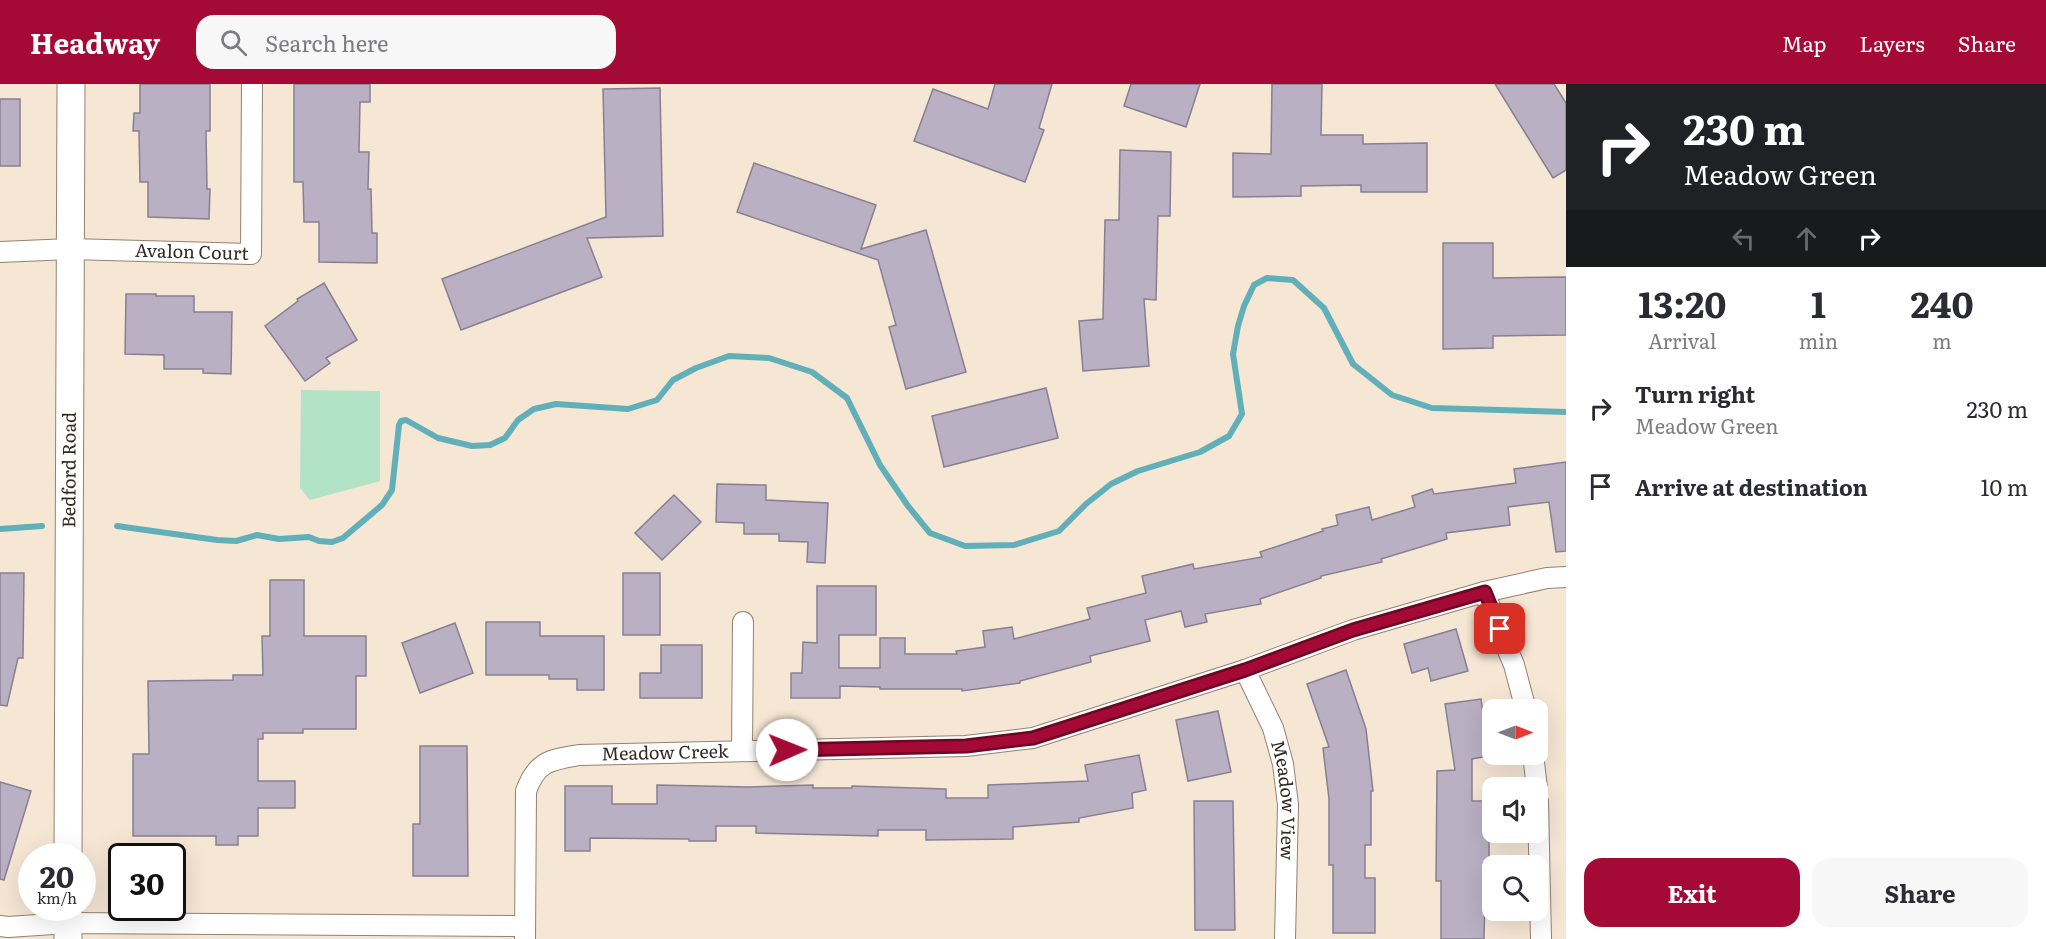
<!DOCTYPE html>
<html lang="en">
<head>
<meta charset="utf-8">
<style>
	:root { --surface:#fff; --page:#f7f7f7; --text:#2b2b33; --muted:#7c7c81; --accent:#a50a36 }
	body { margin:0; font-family:Literata,serif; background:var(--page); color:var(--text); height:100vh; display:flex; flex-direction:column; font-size:22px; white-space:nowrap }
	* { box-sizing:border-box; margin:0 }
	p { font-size:20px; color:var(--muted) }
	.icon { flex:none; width:33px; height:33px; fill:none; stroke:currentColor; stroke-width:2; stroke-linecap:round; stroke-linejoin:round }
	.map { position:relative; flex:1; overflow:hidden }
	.panel { display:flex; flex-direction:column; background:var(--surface); width:480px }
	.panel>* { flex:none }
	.guide { background:#202124; color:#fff; overflow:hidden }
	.needle { width:39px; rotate:90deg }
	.controls { position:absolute; left:1482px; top:615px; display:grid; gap:12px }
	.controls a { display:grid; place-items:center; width:66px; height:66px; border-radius:12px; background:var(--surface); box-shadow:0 6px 24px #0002; font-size:30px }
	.speed { position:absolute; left:18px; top:759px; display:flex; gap:12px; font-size:30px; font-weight:700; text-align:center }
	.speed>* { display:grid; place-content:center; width:78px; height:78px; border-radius:50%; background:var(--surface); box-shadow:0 6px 24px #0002; line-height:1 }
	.speed small { font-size:15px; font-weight:400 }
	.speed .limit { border:3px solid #111; border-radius:9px; background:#fff; color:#111 }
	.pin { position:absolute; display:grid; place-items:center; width:51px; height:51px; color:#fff; margin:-26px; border-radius:12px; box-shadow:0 3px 9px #0006 }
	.me { position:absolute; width:66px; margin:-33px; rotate:89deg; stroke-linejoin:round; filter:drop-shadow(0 0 4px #0008) }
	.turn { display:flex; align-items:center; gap:21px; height:126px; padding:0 18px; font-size:27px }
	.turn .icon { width:78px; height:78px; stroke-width:2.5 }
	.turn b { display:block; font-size:42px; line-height:51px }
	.lanes { display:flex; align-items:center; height:57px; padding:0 18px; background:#0003; justify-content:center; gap:30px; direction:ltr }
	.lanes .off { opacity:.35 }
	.eta { display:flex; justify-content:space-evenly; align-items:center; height:102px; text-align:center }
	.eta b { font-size:36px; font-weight:700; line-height:42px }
	.primary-button { display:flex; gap:12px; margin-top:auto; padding:12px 18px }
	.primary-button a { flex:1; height:69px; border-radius:18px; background:var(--accent); color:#fff; font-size:24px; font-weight:700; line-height:69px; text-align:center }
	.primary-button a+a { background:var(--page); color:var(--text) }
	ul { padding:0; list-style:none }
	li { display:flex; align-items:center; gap:18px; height:78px; padding:0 18px }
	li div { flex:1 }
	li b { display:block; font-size:22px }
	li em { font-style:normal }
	header { display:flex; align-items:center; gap:36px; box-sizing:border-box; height:84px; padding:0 30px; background:var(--accent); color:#fff }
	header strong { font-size:28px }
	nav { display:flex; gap:33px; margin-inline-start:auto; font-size:21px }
	.search { width:420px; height:54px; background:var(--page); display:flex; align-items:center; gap:15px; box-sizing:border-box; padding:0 21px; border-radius:18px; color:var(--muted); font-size:22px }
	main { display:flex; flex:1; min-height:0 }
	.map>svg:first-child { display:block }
	.green { fill:#b2e3c6 }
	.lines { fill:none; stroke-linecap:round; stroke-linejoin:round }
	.stream { stroke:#61afb8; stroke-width:6 }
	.building { fill:#bab0c4; stroke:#897f92; stroke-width:1.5 }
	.minor-casing { stroke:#928273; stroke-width:22 }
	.secondary-casing { stroke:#928273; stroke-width:29 }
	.minor { stroke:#fff; stroke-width:20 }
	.secondary { stroke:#fff; stroke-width:27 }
	.route-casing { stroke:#6b0623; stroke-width:15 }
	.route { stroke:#a50a36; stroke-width:10 }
	.labels { text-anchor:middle; stroke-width:5; stroke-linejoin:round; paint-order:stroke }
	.street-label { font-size:18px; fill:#312a24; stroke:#fef4ea }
</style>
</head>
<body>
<header>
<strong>Headway</strong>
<div class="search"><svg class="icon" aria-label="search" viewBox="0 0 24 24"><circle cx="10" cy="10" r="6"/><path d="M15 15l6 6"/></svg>Search here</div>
<nav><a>Map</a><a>Layers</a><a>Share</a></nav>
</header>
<main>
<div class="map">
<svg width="1566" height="855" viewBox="0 0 1566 855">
	<rect width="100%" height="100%" fill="#f6e6d4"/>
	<polygon class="green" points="301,306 380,307 380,397 310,416 300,404"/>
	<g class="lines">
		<g class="stream">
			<polyline points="117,442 217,456 236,457 257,451 279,455 309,453 319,457 332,458 343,454 382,421 392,406 399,341 401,337 406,336 438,354 472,362 490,361 505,354 518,336 534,325 556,320 628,325 657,316 673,296 696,284 729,272 769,274 812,288 847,314 880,381 908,422 930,449 965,462 1014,461 1059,447 1086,420 1111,400 1138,387 1200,368 1229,352 1242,330 1233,270 1238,242 1244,222 1254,201 1267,194 1293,196 1324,224 1353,280 1392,311 1432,324 1566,328"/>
			<polyline points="0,445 42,442"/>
		</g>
	</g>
	<g class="building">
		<polygon points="140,0 210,0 210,47 206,47 207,105 210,105 209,135 148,133 148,98 140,98 139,47 133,47 134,29 140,29"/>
		<polygon points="294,0 370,0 370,18 360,18 359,68 369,68 368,105 371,105 372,149 377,149 377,179 319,178 319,138 304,138 303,98 294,98"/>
		<polygon points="995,0 1052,0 1039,44 1044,46 1025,98 914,57 933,5 988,25"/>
		<polygon points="1131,0 1200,0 1186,43 1124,22"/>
		<polygon points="1272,0 1322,0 1321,51 1363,51 1363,60 1427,59 1427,108 1361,108 1361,101 1301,102 1301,112 1233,113 1233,69 1271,70"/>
		<polygon points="1495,0 1554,0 1566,19 1566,86 1553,94"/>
		<polygon points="660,4 663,152 587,154 602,193 461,246 442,195 606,133 603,5"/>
		<rect x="0" y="15" width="20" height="67"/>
		<polygon points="1120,66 1171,68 1170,132 1158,132 1156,216 1144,215 1149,282 1083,287 1079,237 1103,235 1105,136 1119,136"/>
		<polygon points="754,79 876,121 861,165 926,146 966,288 906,305 889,243 896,241 878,176 737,128"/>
		<polygon points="1443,159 1493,159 1493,194 1566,193 1566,251 1493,252 1493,264 1443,265"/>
		<polygon points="324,199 357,256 326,274 330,279 305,297 265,242 298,217 297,215"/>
		<polygon points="126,210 156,210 156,212 194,212 194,228 232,228 231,290 203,289 203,285 164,285 164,271 125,270"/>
		<polygon points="1046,304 1058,354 944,383 932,332"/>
		<polygon points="1566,378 1566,467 1556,468 1549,418 1508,423 1510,441 1446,449 1447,455 1381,475 1382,478 1321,492 1321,494 1260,515 1261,520 1205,530 1207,538 1185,543 1181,527 1145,536 1150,557 1090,572 1091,578 1020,597 1020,599 962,607 962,605 880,605 880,603 840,602 840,614 791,614 791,589 802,589 803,558 817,559 817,502 876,502 876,551 839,551 839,584 880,584 880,554 905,554 905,570 957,570 956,567 985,563 983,547 1012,543 1014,555 1090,535 1087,524 1146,509 1142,492 1193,480 1194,485 1262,473 1260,468 1323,447 1322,445 1338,441 1336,431 1369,423 1372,436 1415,423 1412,412 1432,405 1434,410 1516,399 1514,385"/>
		<polygon points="717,400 766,401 766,416 828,419 825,479 807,478 808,458 779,457 779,450 744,450 744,439 716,438"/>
		<polygon points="674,411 701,438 662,476 635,449"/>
		<polygon points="0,489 24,489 23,574 18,574 7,622 0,621"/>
		<rect x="623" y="489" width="37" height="62"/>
		<polygon points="270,496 304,496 304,552 366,552 366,592 356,592 356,645 303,645 303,649 263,649 263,655 258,655 258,697 295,697 295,724 258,724 258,752 238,752 238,761 216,761 216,752 133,752 133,670 149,670 148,597 233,596 233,591 263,591 262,552 270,552"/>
		<polygon points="486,538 540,538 540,552 604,552 604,606 577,606 577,595 549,595 549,591 486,591"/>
		<polygon points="455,539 473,589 420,609 402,559"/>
		<polygon points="1456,545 1468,587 1431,597 1428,584 1412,589 1404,560"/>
		<polygon points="661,561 702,561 702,614 640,614 640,589 661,589"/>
		<polygon points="1346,586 1366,645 1373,707 1371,707 1371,761 1365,761 1365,794 1375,794 1375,849 1333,849 1333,781 1329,781 1329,715 1323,664 1329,663 1307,600"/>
		<polygon points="1481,615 1489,672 1472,675 1472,717 1489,717 1489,808 1485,808 1484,855 1441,855 1441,797 1436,797 1437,687 1455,686 1445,620"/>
		<polygon points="1218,627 1231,688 1188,697 1176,636"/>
		<polygon points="420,662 467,662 468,792 413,792 413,740 420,740"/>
		<polygon points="1139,671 1146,706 1132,709 1133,724 1079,734 1079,738 1013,743 1013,755 926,756 926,746 878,746 878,752 756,749 756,742 716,742 716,757 689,757 689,755 590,754 590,767 565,767 565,702 612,702 612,720 657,720 657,701 748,703 813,701 813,704 852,704 852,702 946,705 946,714 988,714 988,701 1088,697 1085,681"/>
		<polygon points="0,698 31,707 4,796 0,795"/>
		<polygon points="1194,717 1233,717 1235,846 1195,846"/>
	</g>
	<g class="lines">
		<g class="minor-casing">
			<g id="minor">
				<path id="s1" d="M0,168L70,165L251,170L252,0"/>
				<polyline points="1484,508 1514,581 1526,626"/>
				<path id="s2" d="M1245,586L1273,644L1283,680L1288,721L1285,855"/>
				<polyline points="742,666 743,538"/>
				<polyline points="1533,670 1537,704"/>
				<polyline points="1538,718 1541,855"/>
				<polyline points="0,842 8,843 68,839 524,842"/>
				<path id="s3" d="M525,855L526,707C537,677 550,676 579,671L966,662L1033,654L1245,586L1353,546L1484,508L1547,494L1566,493"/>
			</g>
		</g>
		<g class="secondary-casing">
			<g id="secondary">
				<path id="s4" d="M68,772L71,0"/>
				<polyline points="68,855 68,824"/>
			</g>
		</g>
		<use href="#minor" class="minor"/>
		<use href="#secondary" class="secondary"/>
	</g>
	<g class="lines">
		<g class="route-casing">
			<polyline id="route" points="787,666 966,662 1033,654 1245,586 1353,546 1485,508 1500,545"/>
		</g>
		<use href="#route" class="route"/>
	</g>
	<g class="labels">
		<g class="street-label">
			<text dy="6" stroke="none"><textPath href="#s1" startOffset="192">Avalon Court</textPath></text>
			<text dy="6" stroke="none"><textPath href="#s4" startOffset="386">Bedford Road</textPath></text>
			<text dy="6" stroke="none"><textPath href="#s3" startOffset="303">Meadow Creek</textPath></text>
			<text dy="6" stroke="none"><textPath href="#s2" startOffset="138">Meadow View</textPath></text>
		</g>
	</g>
</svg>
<div class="controls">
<a><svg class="needle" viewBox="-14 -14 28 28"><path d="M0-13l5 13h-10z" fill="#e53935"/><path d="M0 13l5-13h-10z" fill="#7c7c81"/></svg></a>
<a><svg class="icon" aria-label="sound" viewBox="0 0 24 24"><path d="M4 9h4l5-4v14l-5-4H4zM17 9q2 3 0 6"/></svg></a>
<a><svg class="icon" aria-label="search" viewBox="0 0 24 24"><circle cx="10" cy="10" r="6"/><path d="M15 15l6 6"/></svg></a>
</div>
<div class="speed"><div>20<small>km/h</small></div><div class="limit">30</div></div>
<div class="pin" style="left:1500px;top:545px;background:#d93025"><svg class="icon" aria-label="arrive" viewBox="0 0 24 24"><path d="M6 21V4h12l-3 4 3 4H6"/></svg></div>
<svg class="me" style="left:787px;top:666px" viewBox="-20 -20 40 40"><circle r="19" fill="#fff"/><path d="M0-13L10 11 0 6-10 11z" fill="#a50a36"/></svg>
</div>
<section class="panel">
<div class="guide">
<div class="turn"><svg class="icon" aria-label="right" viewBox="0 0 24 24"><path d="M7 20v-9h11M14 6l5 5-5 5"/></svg><div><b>230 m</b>Meadow Green</div></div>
<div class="lanes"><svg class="icon off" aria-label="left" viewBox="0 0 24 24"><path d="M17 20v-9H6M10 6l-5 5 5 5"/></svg><svg class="icon off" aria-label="ahead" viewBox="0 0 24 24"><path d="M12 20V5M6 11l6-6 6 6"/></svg><svg class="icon" aria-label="right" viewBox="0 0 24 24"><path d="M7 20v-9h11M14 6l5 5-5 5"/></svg></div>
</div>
<div class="eta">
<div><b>13:20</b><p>Arrival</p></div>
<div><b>1</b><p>min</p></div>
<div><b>240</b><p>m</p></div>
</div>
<ul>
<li><svg class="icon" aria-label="right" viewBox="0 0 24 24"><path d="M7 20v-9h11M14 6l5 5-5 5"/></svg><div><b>Turn right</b><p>Meadow Green</p></div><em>230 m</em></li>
<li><svg class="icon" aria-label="arrive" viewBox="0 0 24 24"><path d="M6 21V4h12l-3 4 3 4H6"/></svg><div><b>Arrive at destination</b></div><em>10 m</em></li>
</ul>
<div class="primary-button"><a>Exit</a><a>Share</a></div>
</section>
</main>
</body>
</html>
